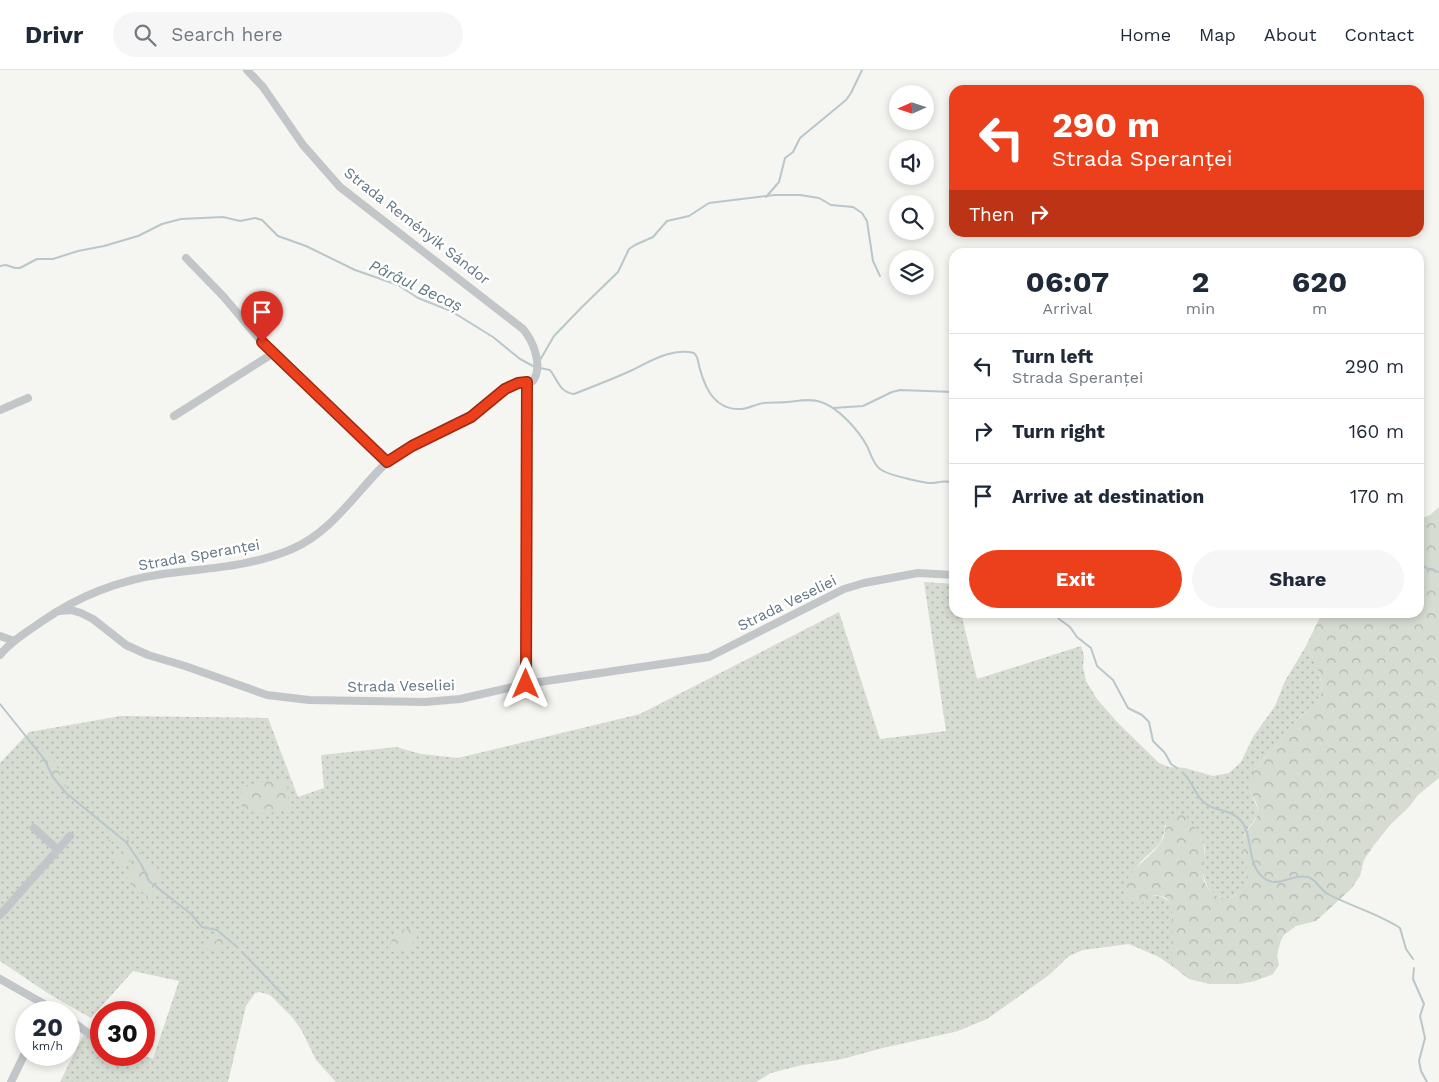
<!DOCTYPE html>
<html lang="en">
<head>
<meta charset="utf-8">
<style>
	:root { --surface:#fff; --page:#f6f6f7; --text:#1f2937; --muted:#747a83; --line:#e0e1e3; --accent:#eb401b }
	body { margin:0; font-family:"Work Sans",sans-serif; background:var(--page); color:var(--text); height:100vh; display:flex; flex-direction:column; font-size:19px; white-space:nowrap }
	* { box-sizing:border-box; margin:0 }
	p { font-size:16px; color:var(--muted) }
	.icon { flex:none; width:28px; height:28px; fill:none; stroke:currentColor; stroke-width:2; stroke-linecap:round; stroke-linejoin:round }
	.map { position:relative; flex:1; overflow:hidden }
	.panel { position:absolute; left:949px; top:178px; width:475px; height:370px; display:flex; flex-direction:column; background:var(--surface); border-radius:15px; box-shadow:0 2px 8px #0003 }
	.panel>* { flex:none }
	.hud { position:absolute; left:949px; top:15px; width:475px; height:152px; border-radius:15px; box-shadow:0 2px 8px #0003; background:#eb401b; color:#fff; overflow:hidden }
	.needle { width:32px; rotate:267deg }
	.tools { position:absolute; left:889px; top:15px; display:grid; gap:10px }
	.tools a { display:grid; place-items:center; width:45px; height:45px; border-radius:50%; background:var(--surface); box-shadow:0 2px 8px #0003; font-size:25px }
	.speed { position:absolute; left:15px; top:931px; display:flex; gap:10px; font-size:25px; font-weight:700; text-align:center }
	.speed>* { display:grid; place-content:center; width:65px; height:65px; border-radius:50%; background:var(--surface); box-shadow:0 2px 8px #0003; line-height:1 }
	.speed small { font-size:12px; font-weight:400 }
	.speed .limit { border:8px solid #d22; background:#fff; color:#111 }
	.pin { position:absolute; display:grid; place-items:center; width:42px; height:42px; color:#fff; margin:-51px -21px; border-radius:50% 50% 50% 0; rotate:-45deg; box-shadow:0 0 5px #0007 }
	.pin .icon { rotate:45deg }
	.me { position:absolute; width:55px; margin:-28px; rotate:0deg; stroke-linejoin:round; filter:drop-shadow(0 0 4px #0008) }
	.turn { display:flex; align-items:center; gap:18px; height:105px; padding:0 20px; font-size:22px }
	.turn .icon { width:65px; height:65px; stroke-width:2.5 }
	.turn b { display:block; font-size:35px; line-height:42px }
	.then { display:flex; align-items:center; height:48px; padding:0 20px; background:#0003; gap:10px; font-size:19px }
	.eta { display:flex; justify-content:space-evenly; align-items:center; height:85px; text-align:center }
	.eta b { font-size:30px; font-weight:700; line-height:35px }
	.action { display:flex; gap:10px; margin-top:auto; padding:10px 20px }
	.action a { flex:1; height:58px; border-radius:30px; background:var(--accent); color:#fff; font-size:20px; font-weight:700; line-height:58px; text-align:center }
	.action a+a { background:var(--page); color:var(--text) }
	ul { padding:0; list-style:none }
	li { display:flex; align-items:center; gap:15px; height:65px; padding:0 20px; border-top:1px solid var(--line) }
	li div { flex:1 }
	li b { display:block; font-size:19px }
	li em { font-style:normal }
	header { display:flex; align-items:center; gap:30px; box-sizing:border-box; height:70px; padding:0 25px; background:var(--surface); border-bottom:1px solid var(--line) }
	header strong { font-size:24px }
	nav { display:flex; gap:28px; margin-inline-start:auto; font-size:18px }
	.search { width:350px; height:45px; background:var(--page); display:flex; align-items:center; gap:12px; box-sizing:border-box; padding:0 18px; border-radius:28px; color:var(--muted); font-size:19px }
	.map>svg:first-child { display:block }
	.grass { fill:url(#grass-dots) }
	.forest { fill:url(#forest-crowns) }
	.lines { fill:none; stroke-linecap:round; stroke-linejoin:round }
	.stream { stroke:#b9c7cb; stroke-width:2 }
	.minor { stroke:#c2c6c9; stroke-width:8 }
	.route-casing { stroke:#992a12; stroke-width:12 }
	.route { stroke:#eb401b; stroke-width:9 }
	.labels { text-anchor:middle; stroke-width:5; stroke-linejoin:round; paint-order:stroke }
	.street-label { font-size:15px; fill:#627683; stroke:#fff }
	.water-label { font-size:16px; font-style:italic; fill:#5e7981; stroke:#fff }
</style>
</head>
<body>
<header>
<strong>Drivr</strong>
<div class="search"><svg class="icon" aria-label="search" viewBox="0 0 24 24"><circle cx="10" cy="10" r="6"/><path d="M15 15l6 6"/></svg>Search here</div>
<nav><a>Home</a><a>Map</a><a>About</a><a>Contact</a></nav>
</header>
<div class="map">
<svg width="1439" height="1012" viewBox="0 0 1439 1012">
	<defs>
		<pattern id="grass-dots" width="8" height="8" patternUnits="userSpaceOnUse" patternTransform="scale(1.25)"><rect width="8" height="8" fill="#d6dcd2"/><path d="M2 2h.1M6 6h.1" fill="none" stroke="#b1b7b0" stroke-width="1.8" stroke-linecap="round"/></pattern>
		<pattern id="forest-crowns" width="20" height="18" patternUnits="userSpaceOnUse" patternTransform="scale(1.25)"><rect width="20" height="18" fill="#d6dcd2"/><path d="M2 6a3 3 0 1 1 6 0M12 15a3 3 0 1 1 6 0" fill="none" stroke="#b1b7b0"/></pattern>
	</defs>
	<rect width="100%" height="100%" fill="#f5f5f1"/>
	<path class="grass" d="M924,512L954,514V542L961,543L977,609L1081,576L1084,586L1083,597L1086,611L1097,629L1118,653L1159,693L1169,697L1185,698L1213,706L1229,703L1241,692L1253,667L1275,636L1285,611L1306,576C1315,591 1329,615 1316,633C1311,640 1302,644 1296,651C1287,661 1279,673 1270,683C1262,691 1252,700 1250,711C1247,723 1258,732 1258,744C1254,751 1246,759 1244,767C1238,791 1265,812 1230,828C1211,828 1202,813 1203,795C1203,790 1205,785 1205,779C1204,771 1198,765 1194,758L1165,755C1164,777 1152,779 1139,794C1135,799 1131,805 1127,810L1146,830C1155,822 1165,826 1172,835V896L1159,887L1129,874L1083,880L1069,886L1049,905L987,949L958,961L883,978L838,990L802,995L771,1003L756,1012H336L316,990L302,961L293,948L270,925L260,922L255,923L246,936L228,1012H60L84,964L101,971V985H142L153,989L179,911L133,901L91,948L49,924L0,891V693L29,662L121,646L268,648L298,727L324,718L321,685L396,677L421,684L458,688L640,644L839,542L880,669L946,661Z"/>
	<g class="forest">
		<path d="M1439,437V708L1418,725L1409,737L1390,755L1374,775L1364,790L1360,806L1351,819L1316,851L1296,856L1284,865L1281,870L1277,885L1279,895L1273,904L1255,911L1240,914H1209L1189,909L1172,896V835L1165,827L1155,825L1142,833L1131,832L1124,825C1121,806 1145,791 1156,779C1159,775 1163,770 1164,766C1167,756 1164,749 1175,743L1185,745C1192,753 1202,766 1204,777C1207,792 1197,808 1210,820C1215,825 1220,828 1227,828C1232,828 1236,825 1240,822C1259,802 1237,789 1244,768C1246,759 1257,751 1258,742C1259,731 1248,724 1249,713C1250,703 1261,692 1268,685C1278,675 1285,663 1294,653C1300,646 1308,642 1314,635C1331,618 1315,592 1306,576L1322,543L1419,542V449L1430,445Z"/>
		<polygon points="44,681 53,688 67,719 57,722 51,717 48,707 36,684"/>
		<path d="M275,709L287,712L289,740C271,742 252,749 240,734L243,716Z"/>
		<path d="M114,761L119,764L124,762L129,771L147,790L146,794L157,797V800L155,802L160,806L154,821L150,838L146,837V825C141,819 120,813 129,802C132,799 135,797 137,794L133,790L121,795L114,793C115,783 125,781 132,783L119,771L114,772L109,771L111,762Z"/>
		<polygon points="410,859 416,861 417,867 409,879 385,883 393,868 401,860"/>
		<path d="M220,860C227,861 231,865 236,871L235,875L231,876L227,874L221,876L222,880L219,883L204,877L203,873L208,870L217,871L215,865Z"/>
	</g>
	<g class="lines">
		<g class="stream">
			<polyline points="766,127 779,112 785,88 793,82 800,68 846,30 851,23 862,0"/>
			<polyline points="0,196 6,195 15,198 20,198 37,189 53,189 78,181 104,176 138,166 162,154 181,149 223,147 240,151 255,148 262,150 278,166 306,176 355,200 398,215 418,228 451,241 493,267 520,289 535,297"/>
			<polyline points="540,290 554,266 582,237 618,202 629,179 635,175 653,167 667,151 689,146 709,133 775,125 800,125 819,128 831,135 853,137 862,143 867,151 873,191 880,206"/>
			<path d="M540,298L550,300C558,310 559,322 574,324C592,317 610,310 628,302C648,293 670,277 694,283L697,287C702,311 711,341 742,339C750,338 756,334 764,333C772,332 779,333 787,332C798,331 810,328 821,332C838,337 859,361 867,376C871,384 873,394 880,399C888,405 917,411 928,413C938,414 942,409 954,413"/>
			<polyline points="833,338 863,336 892,322 900,320 954,322"/>
			<polyline points="1419,492 1426,498 1439,502"/>
			<polyline points="1056,542 1059,549 1070,557 1077,567 1091,578 1097,596 1113,610 1128,638 1142,645 1149,652 1153,671 1165,683 1171,694 1177,698"/>
			<polyline points="0,634 44,689 53,707 66,723 126,772 141,794 149,811 191,844 202,857 217,860 237,877"/>
			<path d="M1183,703C1193,712 1195,726 1205,733C1216,743 1233,737 1244,755C1253,772 1247,799 1267,810C1281,817 1293,803 1308,807C1317,810 1319,819 1328,824C1350,836 1379,844 1400,858L1406,879L1413,889"/>
			<polyline points="242,882 288,930"/>
			<polyline points="1414,898 1413,909 1424,934 1420,946 1425,968 1419,991 1421,1001 1427,1012"/>
		</g>
		<g class="minor">
			<polyline points="186,188 223,226 272,284 387,392"/>
			<polyline points="0,340 28,328"/>
			<polyline points="174,346 272,284"/>
			<polyline points="60,541 71,540 81,543 93,549 126,575 148,585 185,596 267,625 309,630 425,632 460,629 526,614 709,587 844,519 864,513 918,503 954,505"/>
			<polyline points="0,566 14,571"/>
			<path d="M0,585C11,571 27,562 41,552C77,527 119,510 163,504C207,498 250,497 292,479C332,462 356,422 386,393C409,372 442,362 469,348C484,340 493,326 507,318C516,313 524,314 533,311C543,296 534,272 523,259L340,117L303,75L263,17L247,0"/>
			<polyline points="526,614 527,312"/>
			<polyline points="34,758 58,780"/>
			<polyline points="0,845 70,766"/>
			<polyline points="0,909 58,942"/>
			<polyline points="69,949 99,971"/>
			<polyline points="11,1012 26,981"/>
		</g>
	</g>
	<g class="lines">
		<g class="route-casing">
			<polyline id="route" points="262,272 387,392 412,376 471,347 505,319 518,313 527,312 526,614"/>
		</g>
		<use href="#route" class="route"/>
	</g>
	<g class="labels">
		<g class="street-label">
			<text transform="translate(417 156) rotate(38)" y="5">Strada Reményik Sándor</text>
			<text transform="translate(199 485) rotate(-10)" y="5">Strada Speranței</text>
			<text transform="translate(787 533) rotate(-26)" y="5">Strada Veseliei</text>
			<text transform="translate(401 616) rotate(-1)" y="5">Strada Veseliei</text>
		</g>
		<g class="water-label">
			<text transform="translate(416 215) rotate(25)" y="6">Pârâul Becaș</text>
		</g>
	</g>
</svg>
<div class="tools">
<a><svg class="needle" viewBox="-14 -14 28 28"><path d="M0-13l5 13h-10z" fill="#e53935"/><path d="M0 13l5-13h-10z" fill="#747a83"/></svg></a>
<a><svg class="icon" aria-label="sound" viewBox="0 0 24 24"><path d="M4 9h4l5-4v14l-5-4H4zM17 9q2 3 0 6"/></svg></a>
<a><svg class="icon" aria-label="search" viewBox="0 0 24 24"><circle cx="10" cy="10" r="6"/><path d="M15 15l6 6"/></svg></a>
<a><svg class="icon" aria-label="layers" viewBox="0 0 24 24"><path d="M12 4l9 5-9 5-9-5zM3 14l9 5 9-5"/></svg></a>
</div>
<div class="speed"><div>20<small>km/h</small></div><div class="limit">30</div></div>
<div class="pin" style="left:262px;top:272px;background:#d93025"><svg class="icon" aria-label="arrive" viewBox="0 0 24 24"><path d="M6 21V4h12l-3 4 3 4H6"/></svg></div>
<svg class="me" style="left:526px;top:614px" viewBox="-20 -20 40 40"><path d="M0-17L14 15 0 8-14 15z" fill="#eb401b" stroke="#fff" stroke-width="4"/></svg>
<div class="hud">
<div class="turn"><svg class="icon" aria-label="left" viewBox="0 0 24 24"><path d="M17 20v-9H6M10 6l-5 5 5 5"/></svg><div><b>290 m</b>Strada Speranței</div></div>
<div class="then">Then<svg class="icon" aria-label="right" viewBox="0 0 24 24"><path d="M7 20v-9h11M14 6l5 5-5 5"/></svg></div>
</div>
<section class="panel">
<div class="eta">
<div><b>06:07</b><p>Arrival</p></div>
<div><b>2</b><p>min</p></div>
<div><b>620</b><p>m</p></div>
</div>
<ul>
<li><svg class="icon" aria-label="left" viewBox="0 0 24 24"><path d="M17 20v-9H6M10 6l-5 5 5 5"/></svg><div><b>Turn left</b><p>Strada Speranței</p></div><em>290 m</em></li>
<li><svg class="icon" aria-label="right" viewBox="0 0 24 24"><path d="M7 20v-9h11M14 6l5 5-5 5"/></svg><div><b>Turn right</b></div><em>160 m</em></li>
<li><svg class="icon" aria-label="arrive" viewBox="0 0 24 24"><path d="M6 21V4h12l-3 4 3 4H6"/></svg><div><b>Arrive at destination</b></div><em>170 m</em></li>
</ul>
<div class="action"><a>Exit</a><a>Share</a></div>
</section>
</div>
</body>
</html>
